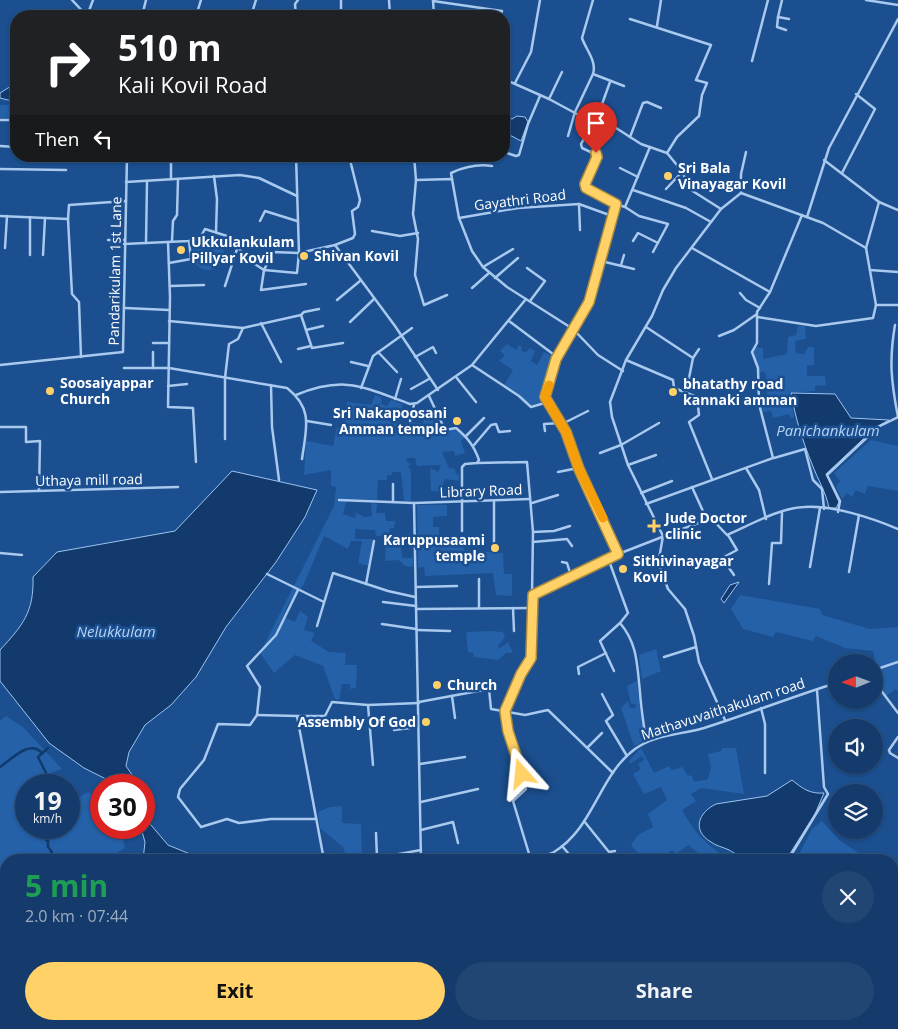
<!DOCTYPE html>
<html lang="en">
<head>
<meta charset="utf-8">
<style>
	:root { --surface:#143b6b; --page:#214673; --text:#f1f3f6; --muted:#9dadc1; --line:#33557e; --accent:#ffd166 }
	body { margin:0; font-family:"Open Sans",sans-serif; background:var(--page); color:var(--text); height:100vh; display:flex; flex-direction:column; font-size:19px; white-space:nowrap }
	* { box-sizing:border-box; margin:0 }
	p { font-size:16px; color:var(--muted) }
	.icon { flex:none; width:28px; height:28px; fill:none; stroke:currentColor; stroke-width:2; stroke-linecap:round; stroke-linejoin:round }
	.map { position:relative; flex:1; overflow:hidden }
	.sheet { position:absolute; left:0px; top:854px; width:899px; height:176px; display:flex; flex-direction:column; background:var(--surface); border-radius:20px 20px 0 0; box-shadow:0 1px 4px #0004,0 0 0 1px var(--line) }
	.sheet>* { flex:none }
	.banner { position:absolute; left:10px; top:10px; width:500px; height:152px; border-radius:20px; box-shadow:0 1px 4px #0004,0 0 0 1px var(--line); background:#202124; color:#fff; overflow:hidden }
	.needle { width:32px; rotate:269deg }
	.buttons { position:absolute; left:828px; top:654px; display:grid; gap:10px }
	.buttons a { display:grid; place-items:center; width:55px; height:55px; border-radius:50%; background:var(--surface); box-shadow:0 1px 4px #0004,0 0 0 1px var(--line); font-size:25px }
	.speed { position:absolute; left:15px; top:774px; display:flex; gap:10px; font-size:25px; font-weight:700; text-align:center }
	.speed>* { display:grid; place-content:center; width:65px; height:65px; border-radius:50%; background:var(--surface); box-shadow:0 1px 4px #0004,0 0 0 1px var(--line); line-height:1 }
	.speed small { font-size:12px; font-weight:400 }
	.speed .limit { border:8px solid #d22; background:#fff; color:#111 }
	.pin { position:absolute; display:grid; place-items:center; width:42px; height:42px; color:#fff; margin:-51px -21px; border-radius:50% 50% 50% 0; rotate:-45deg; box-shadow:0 0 5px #0007 }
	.pin .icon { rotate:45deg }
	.me { position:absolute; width:55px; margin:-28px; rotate:342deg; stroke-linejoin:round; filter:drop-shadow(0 0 4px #0008) }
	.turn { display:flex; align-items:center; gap:18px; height:105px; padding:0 25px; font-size:22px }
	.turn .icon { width:65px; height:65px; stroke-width:2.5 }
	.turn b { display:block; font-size:35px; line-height:42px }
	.then { display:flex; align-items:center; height:48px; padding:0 25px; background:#0003; gap:10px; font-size:19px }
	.round { display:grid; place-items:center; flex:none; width:52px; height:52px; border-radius:26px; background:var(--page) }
	.summary { display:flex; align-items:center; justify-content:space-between; height:85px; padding:0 25px }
	h1 { font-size:30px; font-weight:700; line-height:38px; color:#1e9e55 }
	.cta { display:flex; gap:10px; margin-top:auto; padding:10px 25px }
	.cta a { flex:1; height:58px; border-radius:30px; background:var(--accent); color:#111; font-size:20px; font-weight:700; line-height:58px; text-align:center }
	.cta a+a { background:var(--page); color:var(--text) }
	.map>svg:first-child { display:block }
	.green { fill:#2461a8 }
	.water { fill:#123a6d; stroke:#9cc4f0 }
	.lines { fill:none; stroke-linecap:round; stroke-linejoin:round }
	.canal { stroke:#123a6d; stroke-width:2.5 }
	.minor { stroke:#a9c9ee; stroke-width:2.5 }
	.major { stroke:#f0f6ff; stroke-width:4 }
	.route-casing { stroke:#a68842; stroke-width:12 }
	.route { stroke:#ffd166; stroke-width:9 }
	.slow { stroke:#f59e0b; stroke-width:9 }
	.poi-dot { fill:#ffd166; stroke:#1b4f8f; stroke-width:2 }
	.labels { text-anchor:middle; stroke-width:5; stroke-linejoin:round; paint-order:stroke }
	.poi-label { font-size:14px; font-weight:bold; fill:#fff; stroke:#1b4f8f; text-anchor:start }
	.street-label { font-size:14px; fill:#fff; stroke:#1b4f8f }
	.water-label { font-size:15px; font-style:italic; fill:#b5d3f5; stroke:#1b4f8f }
</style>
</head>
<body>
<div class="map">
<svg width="898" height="1029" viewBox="0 0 898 1029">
	<rect width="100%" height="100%" fill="#1b4f8f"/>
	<g class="green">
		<polygon points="0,105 16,105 16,117 0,118"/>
		<circle cx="208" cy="254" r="16"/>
		<polygon points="798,326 805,326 806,339 795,341 796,353 804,354 808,347 814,347 814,365 807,366 807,376 825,376 826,385 815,386 815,391 789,393 794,417 791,418 789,414 773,418 771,411 762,412 761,406 770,404 770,397 767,397 766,375 763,371 760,373 753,352 756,347 763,348 763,359 787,354 788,337 796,335"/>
		<polygon points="507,344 516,350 519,345 522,347 521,350 525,353 530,348 535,351 531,361 537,365 544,352 555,357 544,399 546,401 532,405 504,385 513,370 499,361 505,355 500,351"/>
		<polygon points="375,395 382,398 381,404 387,406 391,400 403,404 397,426 409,429 411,422 423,424 424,416 436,415 444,434 455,429 465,437 461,441 465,453 455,456 454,451 442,452 449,468 455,469 456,474 459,475 459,481 446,479 443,482 445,492 431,491 430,468 438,472 441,465 417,466 415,458 407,458 406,461 411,464 408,467 411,470 411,501 404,501 401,472 392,472 392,475 387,475 387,480 378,480 377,500 347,499 343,514 355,518 356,513 365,517 372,516 371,503 377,504 376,513 385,513 386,521 395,521 394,528 390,528 389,535 396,536 396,542 401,542 402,558 413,558 413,567 405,566 399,560 385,561 386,536 376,536 375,530 355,529 355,539 373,539 368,566 358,563 362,541 351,541 348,549 324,536 304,584 288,605 273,639 286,618 295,622 300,611 308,617 304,630 315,633 311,641 329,652 346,653 345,665 357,665 356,688 350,689 350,684 342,684 339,700 335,699 323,666 295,655 274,673 260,653 334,506 336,487 331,486 331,470 304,475 306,441 333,446 337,427 344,429 347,402 371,405"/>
		<polygon points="871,440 898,446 898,491 868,486 865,494 856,490 852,497 847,493 842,499 836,487 840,481 834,473"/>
		<polygon points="417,505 447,505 447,516 433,517 433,527 439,527 439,536 444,535 445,542 462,541 464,550 503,553 504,574 512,574 512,596 496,595 493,573 425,576 424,567 418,568"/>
		<polygon points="740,595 820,609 822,615 870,629 898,627 898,691 896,689 886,696 882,689 873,651 845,648 816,636 813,641 776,632 773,637 743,629 731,609"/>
		<polygon points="491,631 503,632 505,637 498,646 500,648 508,642 513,653 506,653 498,660 474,657 473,653 468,652 466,632"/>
		<polygon points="656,649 661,671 642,679 639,655"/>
		<polygon points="637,681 644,741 634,746 621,708 628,701 630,708 636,708 635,704 631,704 627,686"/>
		<path d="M6,716L23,727L62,769L48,774L51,785H26V828H36V833L41,837L50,828H69C69,814 74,796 89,792L99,802H101V828H121L125,848L118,852L119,860H6V890L0,889V721Z"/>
		<path d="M641,748L654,773L669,766L672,770L683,767L687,775L692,776L694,782L708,779L711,768L708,754L721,751L722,748H736L744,794L701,788L691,794L696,801L682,810C696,835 707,846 731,860H709L706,857L704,860H696L699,854L689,845L675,854L673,850L666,854L665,860H644L631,845L638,835L653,827L648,814L667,800L661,787L644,794L633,774L641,769L638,764L644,760L642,756L630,764L629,761Z"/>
		<polygon points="342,806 342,823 361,824 362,860 347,860 343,847 320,828 318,812 330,807"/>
		<polygon points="822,821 839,840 869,860 796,860 812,829"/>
		<polygon points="893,872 898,875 898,954 893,950"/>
		<polygon points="826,1024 874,1024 878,1029 823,1029"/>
	</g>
	<g class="water">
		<polygon points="16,83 16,102 0,98 0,93"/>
		<polygon points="517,116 525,117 528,122 521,141 504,132 504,124 508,117 512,119"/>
		<path d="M791,393L835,394L851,418L889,420L876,427L826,474L839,502L836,508H829C826,492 818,480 812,464C803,442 795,417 791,393Z"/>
		<path d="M232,471L317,490L305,517L276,562L226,627L196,677L171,705L145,725L129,752L126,766L139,785H118L84,768L49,743L0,681V650C23,625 34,612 33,577L57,552L175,531Z"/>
		<polygon points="739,582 724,603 721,599 730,585"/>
		<path d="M792,780C803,789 810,794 824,793L815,814L786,860C775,860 761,862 750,860C743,859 735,853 729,850C723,847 716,846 711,842C691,830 699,812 716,804L767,796Z"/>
		<polygon points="144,801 145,818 168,845 190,854 223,854 227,860 143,860 145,842 141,828 144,828"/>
	</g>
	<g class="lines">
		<g class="canal">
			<polyline points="48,748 38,757 52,785"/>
			<path d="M0,767C11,760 29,739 42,753"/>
			<polyline points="36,828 37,833 48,841 48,847 52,852 44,860"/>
			<polyline points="0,891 6,891"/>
		</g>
		<g class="minor">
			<polyline points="72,0 87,16 93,0"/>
			<polyline points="341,0 341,16"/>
			<polyline points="389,0 390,16"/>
			<polyline points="433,0 434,16"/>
			<path d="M593,0L582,38C586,50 597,61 593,74L624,86"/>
			<polyline points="782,0 778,17 789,19"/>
			<polyline points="866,0 898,5"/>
			<polyline points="433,1 502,11 500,16"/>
			<polyline points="142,16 146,0"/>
			<polyline points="196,16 201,0"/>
			<polyline points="251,16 256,0"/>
			<polyline points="296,16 295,4 298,0"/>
			<polyline points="778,17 777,27 786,30"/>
			<polyline points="630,19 711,45 696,80 707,83 702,95 699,116 677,137 667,153 681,170 691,190 721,209 676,268 663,290 652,316 626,360 610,402 612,417 628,465 663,536 659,559 661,570 668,589 685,609 694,636 699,662 725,720"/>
			<polyline points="657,26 661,0"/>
			<polyline points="752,61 768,0"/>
			<polyline points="504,79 549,99 588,120 594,121 602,119 641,144 667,153"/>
			<polyline points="515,83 531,52 540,0"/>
			<polyline points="549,99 562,72"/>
			<polyline points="597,118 610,82"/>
			<polyline points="0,120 16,120"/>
			<polyline points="594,121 581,144 582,148 597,155 585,184 586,189 616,204"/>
			<polyline points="568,136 575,112 593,74"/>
			<polyline points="630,137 643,103 647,102 661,108"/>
			<polyline points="0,146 16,147"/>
			<polyline points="504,152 516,156 519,155 528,124 540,96"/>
			<polyline points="414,156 416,180 452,179 459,218 472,251 483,267 507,287 573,329 598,355 623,371"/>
			<polyline points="824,160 879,202"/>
			<polyline points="620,168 638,177"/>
			<polyline points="0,169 66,170"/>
			<polyline points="842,173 875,109 856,94"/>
			<polyline points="214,176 217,199 216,232"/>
			<polyline points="171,179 171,156"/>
			<path d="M452,179L451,173C464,167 478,164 492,166"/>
			<polyline points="416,180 413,214 418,239 415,275 424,305 447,295"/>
			<polyline points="126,182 240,175 259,178 297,196"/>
			<polyline points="666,189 682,172"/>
			<polyline points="633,190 686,208 711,222"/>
			<polyline points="741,193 741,174 746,152"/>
			<polyline points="579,204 580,230"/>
			<polyline points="625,207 639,216 668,224 653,252"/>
			<polyline points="721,209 741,193 823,223 866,248"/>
			<polyline points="898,210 879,202 866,248 876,305 898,305"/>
			<polyline points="0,216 68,219 69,205 126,201"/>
			<polyline points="807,217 829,148 898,19"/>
			<polyline points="459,218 518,208 579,204 612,216"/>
			<polyline points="68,219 72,294 79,302 81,357"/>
			<polyline points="260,221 265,211 297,221"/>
			<polyline points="372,231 400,236 418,233"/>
			<polyline points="108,240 124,240"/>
			<polyline points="172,241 173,221 177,215 178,179"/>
			<polyline points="633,241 638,233 658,243"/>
			<polyline points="168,242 170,297 168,407 193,408 196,462"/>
			<polyline points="146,243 147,182"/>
			<polyline points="124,244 189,241 200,238 205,229 230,237 247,259 264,270 273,252 299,253 296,156"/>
			<polyline points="335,245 353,238 355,234 352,211 358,207 360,200 349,156"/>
			<polyline points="5,248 7,216"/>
			<polyline points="692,248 770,292"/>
			<polyline points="30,255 30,217"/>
			<polyline points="43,255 45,218"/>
			<polyline points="601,261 634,269"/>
			<polyline points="169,263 191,259 189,241"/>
			<polyline points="621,265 624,255"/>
			<polyline points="483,267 513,249"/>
			<polyline points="527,268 545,281 530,301"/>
			<polyline points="870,270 898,272"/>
			<polyline points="495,278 518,258"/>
			<polyline points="306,284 261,290 264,270 297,273 299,253 335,245 395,326 438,390"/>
			<polyline points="170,286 204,285"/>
			<polyline points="225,286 238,246"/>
			<polyline points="472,288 489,273"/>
			<polyline points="740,293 746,300 760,308"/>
			<polyline points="337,300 360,281"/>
			<polyline points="125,308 169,310"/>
			<polyline points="301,315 304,312 319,309"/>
			<polyline points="757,317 816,326 873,318 876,305"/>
			<polyline points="169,321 243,328 238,339 229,344 225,378 225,439"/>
			<polyline points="509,321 557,357"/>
			<polyline points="350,322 374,299"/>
			<polyline points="261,323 281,362"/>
			<polyline points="646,327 693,358"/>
			<polyline points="243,328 301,315 312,348 343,343"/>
			<polyline points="306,330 323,326"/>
			<polyline points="719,336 734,330 757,314"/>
			<polyline points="153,343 169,343"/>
			<polyline points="298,349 311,346"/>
			<polyline points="378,352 397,372"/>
			<polyline points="415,357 433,347 436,353"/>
			<polyline points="626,360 673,380 674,388 697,397 699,415 689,422 712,479"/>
			<polyline points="351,362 368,366"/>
			<polyline points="0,365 123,352 127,156"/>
			<polyline points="472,365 519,396 531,407 548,402"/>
			<path d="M124,368H169L287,388C314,409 306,429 302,459"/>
			<polyline points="153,368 153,352"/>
			<polyline points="456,377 476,402"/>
			<polyline points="271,385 272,427 279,480"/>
			<polyline points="168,386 187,384"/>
			<polyline points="361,388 373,356 412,328"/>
			<polyline points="411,389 429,379"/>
			<polyline points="686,393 693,358 699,349"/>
			<path d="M296,395C345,375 363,387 410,404L417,403L472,365L526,299"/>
			<path d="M429,396L445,430L456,428C468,438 474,446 479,460L477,463L465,464L462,467V531"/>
			<polyline points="395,399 401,379"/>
			<polyline points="307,421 331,425"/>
			<polyline points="410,421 414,405"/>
			<polyline points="562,424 588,411"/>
			<polyline points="0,427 26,427 26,442 40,441 39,491"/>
			<polyline points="545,431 544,424 561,423"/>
			<polyline points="466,436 484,418"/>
			<polyline points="474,445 491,425 496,424 499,432 510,431"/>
			<polyline points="600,453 621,445 659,423"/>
			<polyline points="774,458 805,449 813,480 822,489 824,509"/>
			<polyline points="477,463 527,462 533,532 531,658 521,674 505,711 508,731 526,789 513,801 530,857"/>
			<polyline points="628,465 656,455"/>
			<polyline points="746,468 759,490 766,519"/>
			<polyline points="558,472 578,468"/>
			<polyline points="692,487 707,520"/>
			<polyline points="0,492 178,487"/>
			<polyline points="641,493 672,481"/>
			<polyline points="339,500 414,503 529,499"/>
			<polyline points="393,502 393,484"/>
			<polyline points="494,502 494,545"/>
			<polyline points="414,503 421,860"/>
			<polyline points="532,503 558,495"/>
			<polyline points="646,504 773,458 759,404 758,368 752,352 757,343 757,312 770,292 802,215"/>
			<path d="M838,512L840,501L827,475L878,427L898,417C891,381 889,360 895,325"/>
			<polyline points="533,532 554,531 570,526"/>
			<polyline points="728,535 737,550 722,558 734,575"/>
			<polyline points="533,542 567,539 572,546"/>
			<polyline points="0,553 22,555"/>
			<polyline points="618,554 579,469 566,432 545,397 556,359 589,302 616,204 625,207 650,147"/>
			<path d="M608,558L628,613L620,623C638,644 637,666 640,692C641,709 644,725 646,742"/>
			<polyline points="562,562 567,563 571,576"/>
			<polyline points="810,567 820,508"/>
			<polyline points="849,572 859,515"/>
			<polyline points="267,574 324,602"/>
			<polyline points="366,584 374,541"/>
			<polyline points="769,584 772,543 781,543 782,513"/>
			<polyline points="416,587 457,586"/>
			<polyline points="298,590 276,635 247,666 260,687 257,715 250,725 218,724 204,760 180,789 178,797 201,827 227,819 239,823 271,819 316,819"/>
			<path d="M533,595L608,558L711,518L727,535C750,525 779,508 804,507C833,505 872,518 898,529"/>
			<polyline points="383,602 416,606"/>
			<polyline points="479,608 479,579"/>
			<polyline points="513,608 514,631"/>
			<polyline points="416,609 532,608"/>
			<polyline points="382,624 416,629"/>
			<polyline points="317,626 333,573 388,591 415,597"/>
			<polyline points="417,630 450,631"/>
			<polyline points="664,657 696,647"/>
			<polyline points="874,670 898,662"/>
			<polyline points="614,671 600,641 620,623"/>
			<polyline points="579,674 578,667 606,653"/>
			<polyline points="874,681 898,713"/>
			<polyline points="602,694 613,715 606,721 627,756"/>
			<polyline points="452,696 455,718"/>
			<polyline points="419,702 489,689 491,709 525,715 548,710 613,773"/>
			<polyline points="368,705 373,765"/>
			<polyline points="761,708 765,724 765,773"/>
			<polyline points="257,715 297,716"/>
			<polyline points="394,730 418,727"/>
			<polyline points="898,737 889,750 890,753 898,758"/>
			<polyline points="588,747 602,733"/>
			<polyline points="420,764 465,757"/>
			<polyline points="421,802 478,789"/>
			<polyline points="584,821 609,852 615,851"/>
			<polyline points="421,830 453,822 458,843"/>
			<polyline points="376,833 377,858 421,850"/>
			<polyline points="562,846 574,860"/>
			<polyline points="324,860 297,716 325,716 332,702 368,705 419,703"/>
			<path d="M517,860C528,858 545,857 554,852C594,828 599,775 635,749C656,734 680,735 704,728C748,714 792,697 836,683"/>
			<polyline points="788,860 828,794 824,787 817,690"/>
			<polyline points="0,902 6,906"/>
			<polyline points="217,1024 227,1029"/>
			<polyline points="279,1024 286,1029"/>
			<polyline points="325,1024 325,1029"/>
			<polyline points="425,1024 425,1029"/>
			<polyline points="556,1024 559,1029"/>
			<polyline points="695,1025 713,1029"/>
			<polyline points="164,1029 172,1024"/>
			<polyline points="370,1029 381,1024"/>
			<polyline points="591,1029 596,1024"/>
			<polyline points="731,1029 732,1024"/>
		</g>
		<g class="major">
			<polyline points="0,957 6,961"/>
			<polyline points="94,1024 102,1029"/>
		</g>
	</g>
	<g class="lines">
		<g class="route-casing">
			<polyline id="route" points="522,774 508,731 505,711 521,674 531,658 533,595 618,554 579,469 566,432 545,397 556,359 589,302 616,204 586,188 585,184 597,157 596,153"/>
		</g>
		<use href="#route" class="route"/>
		<polyline class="slow" points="549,385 545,397 566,432 579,469 603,518"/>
	</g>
	<g class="poi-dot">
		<circle cx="668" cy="176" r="5"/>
		<circle cx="181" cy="250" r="5"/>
		<circle cx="304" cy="256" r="5"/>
		<circle cx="50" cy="391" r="5"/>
		<circle cx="673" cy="392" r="5"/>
		<circle cx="457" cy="421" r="5"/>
		<path d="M651.5 518.5h5v5h5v5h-5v5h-5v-5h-5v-5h5z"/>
		<circle cx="495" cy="548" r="5"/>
		<circle cx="623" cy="569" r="5"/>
		<circle cx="437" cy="685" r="5"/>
		<circle cx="426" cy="722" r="5"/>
	</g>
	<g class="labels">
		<g class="poi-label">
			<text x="678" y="173">Sri Bala<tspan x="678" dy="16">Vinayagar Kovil</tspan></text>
			<text x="191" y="247">Ukkulankulam<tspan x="191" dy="16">Pillyar Kovil</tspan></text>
			<text x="314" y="261">Shivan Kovil</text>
			<text x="60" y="388">Soosaiyappar<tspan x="60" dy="16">Church</tspan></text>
			<text x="683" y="389">bhatathy road<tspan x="683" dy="16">kannaki amman</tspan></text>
			<text x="447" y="418" text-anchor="end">Sri Nakapoosani<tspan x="447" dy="16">Amman temple</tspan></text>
			<text x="665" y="523">Jude Doctor<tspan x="665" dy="16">clinic</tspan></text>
			<text x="485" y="545" text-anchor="end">Karuppusaami<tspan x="485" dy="16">temple</tspan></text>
			<text x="633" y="566">Sithivinayagar<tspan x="633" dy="16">Kovil</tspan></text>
			<text x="447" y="690">Church</text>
			<text x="416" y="727" text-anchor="end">Assembly Of God</text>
		</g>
		<g class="street-label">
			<text transform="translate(520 200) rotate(-7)" y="5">Gayathri Road</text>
			<text transform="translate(115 271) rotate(-89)" y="5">Pandarikulam 1st Lane</text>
			<text transform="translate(89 480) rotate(-1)" y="5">Uthaya mill road</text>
			<text transform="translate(481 491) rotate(-2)" y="5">Library Road</text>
			<text transform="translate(723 709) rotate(-18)" y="5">Mathavuvaithakulam road</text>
		</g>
		<g class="water-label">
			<text x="828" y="436">Panichankulam</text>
			<text x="116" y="637">Nelukkulam</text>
		</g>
	</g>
</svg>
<div class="buttons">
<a><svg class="needle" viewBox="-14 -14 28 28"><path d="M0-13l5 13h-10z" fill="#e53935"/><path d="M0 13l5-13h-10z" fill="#9dadc1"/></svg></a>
<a><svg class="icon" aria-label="sound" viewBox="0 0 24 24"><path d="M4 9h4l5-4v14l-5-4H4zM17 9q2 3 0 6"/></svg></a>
<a><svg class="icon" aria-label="layers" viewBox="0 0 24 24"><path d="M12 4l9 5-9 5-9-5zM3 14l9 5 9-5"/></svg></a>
</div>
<div class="speed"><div>19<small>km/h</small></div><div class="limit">30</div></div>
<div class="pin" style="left:596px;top:153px;background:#d93025"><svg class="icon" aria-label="arrive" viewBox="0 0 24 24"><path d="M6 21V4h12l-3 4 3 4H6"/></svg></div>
<svg class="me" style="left:522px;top:774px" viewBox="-20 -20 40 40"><path d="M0-17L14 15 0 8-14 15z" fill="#ffd166" stroke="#fff" stroke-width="4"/></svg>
<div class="banner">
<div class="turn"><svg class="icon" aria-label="right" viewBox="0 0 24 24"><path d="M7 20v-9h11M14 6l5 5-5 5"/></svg><div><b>510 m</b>Kali Kovil Road</div></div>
<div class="then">Then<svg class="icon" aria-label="left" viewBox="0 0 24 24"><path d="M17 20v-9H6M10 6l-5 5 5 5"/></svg></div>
</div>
<section class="sheet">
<div class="summary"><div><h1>5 min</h1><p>2.0 km · 07:44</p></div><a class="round"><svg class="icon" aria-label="close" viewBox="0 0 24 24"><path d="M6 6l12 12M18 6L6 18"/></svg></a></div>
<div class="cta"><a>Exit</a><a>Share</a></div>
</section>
</div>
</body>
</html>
